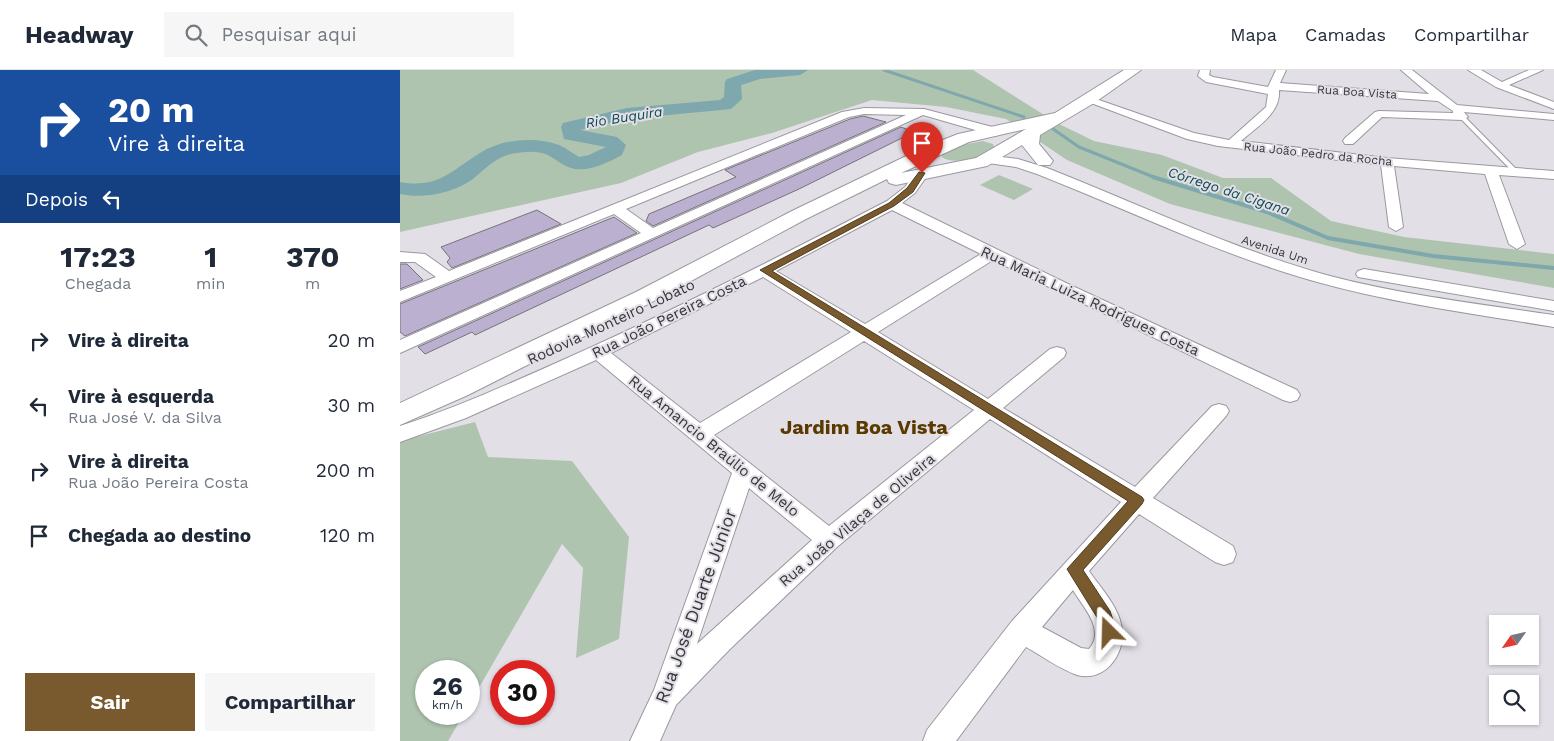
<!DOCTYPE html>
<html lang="pt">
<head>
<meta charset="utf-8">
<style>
	:root { --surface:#fff; --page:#f6f6f7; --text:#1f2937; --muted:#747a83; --line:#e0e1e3; --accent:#785a2e }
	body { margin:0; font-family:"Work Sans",sans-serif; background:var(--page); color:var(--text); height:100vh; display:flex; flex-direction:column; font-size:19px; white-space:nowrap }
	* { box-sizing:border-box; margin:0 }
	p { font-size:16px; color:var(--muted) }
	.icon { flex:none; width:28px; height:28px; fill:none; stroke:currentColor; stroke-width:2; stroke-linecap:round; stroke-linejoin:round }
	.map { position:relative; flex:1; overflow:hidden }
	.sheet { display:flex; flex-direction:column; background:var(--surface); width:400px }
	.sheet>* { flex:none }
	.top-card { background:#1a4fa0; color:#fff; overflow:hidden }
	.needle { width:32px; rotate:236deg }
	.fabs { position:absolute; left:1089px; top:545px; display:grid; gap:10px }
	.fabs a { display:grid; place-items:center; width:50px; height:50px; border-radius:0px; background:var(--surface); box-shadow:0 1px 4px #0004; font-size:25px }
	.speed { position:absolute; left:15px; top:590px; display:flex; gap:10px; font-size:25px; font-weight:700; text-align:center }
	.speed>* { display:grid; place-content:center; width:65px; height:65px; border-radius:50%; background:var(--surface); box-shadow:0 1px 4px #0004; line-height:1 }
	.speed small { font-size:12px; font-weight:400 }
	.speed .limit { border:8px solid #d22; background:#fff; color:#111 }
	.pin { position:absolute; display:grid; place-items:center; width:42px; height:42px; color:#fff; margin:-51px -21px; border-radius:50% 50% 50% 0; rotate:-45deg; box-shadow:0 0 5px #0007 }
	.pin .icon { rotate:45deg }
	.me { position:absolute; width:55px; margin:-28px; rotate:338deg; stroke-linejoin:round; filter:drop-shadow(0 0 4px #0008) }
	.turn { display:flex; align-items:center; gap:18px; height:105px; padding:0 25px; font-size:22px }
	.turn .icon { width:65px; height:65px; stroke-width:2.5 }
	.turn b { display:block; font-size:35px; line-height:42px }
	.then { display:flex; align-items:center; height:48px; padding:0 25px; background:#0003; gap:10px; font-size:19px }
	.eta { display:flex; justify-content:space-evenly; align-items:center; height:85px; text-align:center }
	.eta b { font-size:30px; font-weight:700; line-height:35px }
	.action { display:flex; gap:10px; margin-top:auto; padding:10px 25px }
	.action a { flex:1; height:58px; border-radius:0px; background:var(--accent); color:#fff; font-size:20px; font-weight:700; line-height:58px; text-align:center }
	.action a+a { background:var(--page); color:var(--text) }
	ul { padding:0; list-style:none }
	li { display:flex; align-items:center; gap:15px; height:65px; padding:0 25px }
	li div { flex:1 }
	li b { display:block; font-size:19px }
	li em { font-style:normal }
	header { display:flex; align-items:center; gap:30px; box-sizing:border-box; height:70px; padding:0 25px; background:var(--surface); border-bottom:1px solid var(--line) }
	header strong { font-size:24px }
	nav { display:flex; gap:28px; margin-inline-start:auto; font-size:18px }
	.search { width:350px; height:45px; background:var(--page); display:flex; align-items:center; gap:12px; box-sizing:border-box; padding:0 18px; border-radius:0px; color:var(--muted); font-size:19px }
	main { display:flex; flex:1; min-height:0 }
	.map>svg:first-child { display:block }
	.green { fill:#aec4af }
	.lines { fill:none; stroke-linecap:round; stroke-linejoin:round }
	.stream-far1 { stroke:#7ea7ae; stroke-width:3 }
	.stream { stroke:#7ea7ae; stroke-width:4 }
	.river { fill:#7ea7ae; fill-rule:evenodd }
	.building { fill:#bcb0d0; stroke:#757379 }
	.lane-casing { stroke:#9b989e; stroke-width:2 }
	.street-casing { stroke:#9b989e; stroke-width:2 }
	.secondary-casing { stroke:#9b989e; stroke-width:2 }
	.lane { fill:#fff; fill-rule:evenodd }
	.street { fill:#fff; fill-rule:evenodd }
	.secondary { fill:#fff; fill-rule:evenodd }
	.route { fill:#785a2e; stroke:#4e3a1e }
	.labels { text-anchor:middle; stroke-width:4; stroke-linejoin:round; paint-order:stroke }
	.far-street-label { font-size:12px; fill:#373639; stroke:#e3dfe7 }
	.far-water-label { font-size:14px; font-style:italic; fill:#074850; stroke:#e3dfe7 }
	.street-label { font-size:15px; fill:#373639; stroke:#e3dfe7 }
	.near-street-label { font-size:18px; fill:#373639; stroke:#e3dfe7 }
	.district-label { font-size:20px; font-weight:bold; fill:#5a3a00; stroke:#e3dfe7 }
</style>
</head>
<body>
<header>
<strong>Headway</strong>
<div class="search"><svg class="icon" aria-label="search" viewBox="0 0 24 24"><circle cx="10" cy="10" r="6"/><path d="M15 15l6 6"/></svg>Pesquisar aqui</div>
<nav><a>Mapa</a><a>Camadas</a><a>Compartilhar</a></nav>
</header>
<main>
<section class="sheet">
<div class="top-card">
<div class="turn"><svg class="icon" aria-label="right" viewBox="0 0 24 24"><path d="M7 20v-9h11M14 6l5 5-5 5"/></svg><div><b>20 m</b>Vire à direita</div></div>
<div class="then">Depois<svg class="icon" aria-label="left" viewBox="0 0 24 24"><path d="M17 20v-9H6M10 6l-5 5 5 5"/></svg></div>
</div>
<div class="eta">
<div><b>17:23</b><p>Chegada</p></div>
<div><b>1</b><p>min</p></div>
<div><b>370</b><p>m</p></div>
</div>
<ul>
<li><svg class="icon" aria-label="right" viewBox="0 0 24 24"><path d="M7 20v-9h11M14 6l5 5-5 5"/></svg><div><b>Vire à direita</b></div><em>20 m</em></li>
<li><svg class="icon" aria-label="left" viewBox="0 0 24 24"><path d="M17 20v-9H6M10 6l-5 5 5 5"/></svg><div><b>Vire à esquerda</b><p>Rua José V. da Silva</p></div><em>30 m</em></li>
<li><svg class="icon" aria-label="right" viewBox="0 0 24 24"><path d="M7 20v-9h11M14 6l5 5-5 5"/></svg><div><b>Vire à direita</b><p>Rua João Pereira Costa</p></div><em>200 m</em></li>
<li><svg class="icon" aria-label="arrive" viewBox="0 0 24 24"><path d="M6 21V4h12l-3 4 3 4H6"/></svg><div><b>Chegada ao destino</b></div><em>120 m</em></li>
</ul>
<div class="action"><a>Sair</a><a>Compartilhar</a></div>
</section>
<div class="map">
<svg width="1154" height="671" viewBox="0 0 1154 671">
	<rect width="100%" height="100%" fill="#e3dfe7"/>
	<g class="green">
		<polygon points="0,0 573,0 657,53 694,71 762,85 823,108 871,108 931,151 1004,167 1154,184 1154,218 959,184 770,134 667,90 606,49 546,37 472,30 372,63 298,82 221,113 0,162"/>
		<path d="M583,71L593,74L594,77C585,87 553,96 542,87L543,83L562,75Z"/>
		<polygon points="599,105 633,119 614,130 580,115"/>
		<polygon points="75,352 88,387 172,391 229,467 219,569 176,588 183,498 162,474 69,635 69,601 26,601 26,644 64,644 48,671 0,671 0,371"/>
	</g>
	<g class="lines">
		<g class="stream-far1">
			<polyline points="484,0 624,47"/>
			<polyline points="653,59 679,77 756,108"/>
		</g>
		<polyline class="stream" points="753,107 867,142 928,168 1033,186 1154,198"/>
		<path class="river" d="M355,0H408L400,5L360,9L341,15L342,29L331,39L227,49L180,60L217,67L226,75L222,85C209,92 191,101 175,99C164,97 157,90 148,85C137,80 123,82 111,84C95,88 85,99 73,109C53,123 24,129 0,124V112C38,119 51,101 80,83C102,69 135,66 159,75C166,78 172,83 179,87L189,85L206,77L164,69L161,57L163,53L227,38L320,30L324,27L325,12L327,9Z"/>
	</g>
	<g class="building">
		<polygon points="463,46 486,52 253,156 246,151 249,144 336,107 325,100 450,49"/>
		<polygon points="501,57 514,62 399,119 313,158 309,155 75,265 72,262 25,284 18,277"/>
		<polygon points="137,140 161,154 52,198 47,192 50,188 41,177"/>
		<polygon points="214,147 237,163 5,266 0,262 0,234"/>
		<polygon points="0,194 7,194 23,210 0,219"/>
	</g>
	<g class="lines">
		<g class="lane-casing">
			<polygon id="lane" points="1060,46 1064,46 1119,102 1119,104 1115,104 1060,48"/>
		</g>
		<g class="street-casing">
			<g id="street">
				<path d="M800,0H810L809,5L813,7L868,17L876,0H886L880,13L1029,24L1001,0H1012L1057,35L1154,44V50L1064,42L1068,47L1062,50L982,47L953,74H945L943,71L945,68L975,42L979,41L1053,43V41L1038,31L879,20C881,43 858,56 841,71L987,88L1154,101V109L1099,105L1125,174L1117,179L1109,174L1085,104L994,96L1003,157L996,161L989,157L981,95L818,76L787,69L683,30L689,27L693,28L794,63L829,70L866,37L868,24L806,12L798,6Z"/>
				<polygon points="1068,0 1081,0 1102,12 1129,0 1143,0 1109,15 1154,32 1154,39 1096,17"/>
				<path d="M464,38L524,39L600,59L602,62L596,66L523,45L0,283V270L241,163L214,144L0,232V221L36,207L15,192H0V182L25,184L49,201L442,42ZM464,44L506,45L253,158L226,139L449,47Z"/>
				<path d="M586,85L618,89L647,98C741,135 832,179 930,206C1003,225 1079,234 1154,245V257C1064,242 974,231 887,203C802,176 721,137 637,104L616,97L581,92L580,89L581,86Z"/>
				<path d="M522,99L529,103L515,123L502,133L666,213L897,320L900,325L897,330L890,332L883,330L593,190L478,262L588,329L650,279L657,277L664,279L666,283L664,287L603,338L735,417L812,336L819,334L826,336L829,341L826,346L753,428L833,476L836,484L833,492L824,495L815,492L739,444L689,501C700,517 717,535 721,554C728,581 706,613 677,605C660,599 642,586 626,577L556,671H523L527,660L612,551L721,432L590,349L437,477L329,580L276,635L260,671H230L254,620L332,403L196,290L66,348L0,372V356C56,338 111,313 165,289C274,240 381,186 487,131L505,117L517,100ZM492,140L581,184L465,254L376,201ZM363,207L451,262L300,353L211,283ZM464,271L574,340L429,456L314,365ZM349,418L412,470L297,574ZM673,520C683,537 706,560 689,579L681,578L642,557Z"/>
				<polygon points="964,199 1154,231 1154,241 958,207 956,204 958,201"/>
			</g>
		</g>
		<g class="secondary-casing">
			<path id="secondary" d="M724,0H741L694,33L640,65L639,74L653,91L650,95H638L622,75L587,96L496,115L489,113L487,109L406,149L252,232L68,325L0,355V333L236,222L392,141L525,77L558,64L655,43ZM626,59L576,88L501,103L569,72Z"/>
		</g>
		<use href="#lane" class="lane"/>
		<use href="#street" class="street"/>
		<use href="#secondary" class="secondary"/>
	</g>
	<polygon class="route" points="519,102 525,103 513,122 494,136 372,201 742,427 744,430 742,434 683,500 710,541 717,562 715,567 709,569 704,567 698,549 667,499 728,431 360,200 489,133 507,118"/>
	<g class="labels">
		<g class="far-street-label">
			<text transform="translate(957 22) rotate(4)" y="4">Rua Boa Vista</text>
			<text transform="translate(918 84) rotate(6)" y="4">Rua João Pedro da Rocha</text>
			<text transform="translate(875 180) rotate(18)" y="4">Avenida Um</text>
		</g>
		<g class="far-water-label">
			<text transform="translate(224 47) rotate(-9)" y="5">Rio Buquira</text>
			<text transform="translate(829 121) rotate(18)" y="5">Córrego da Cigana</text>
		</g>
		<g class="street-label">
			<text transform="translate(690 231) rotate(25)" y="5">Rua Maria Luiza Rodrigues Costa</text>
			<text transform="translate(269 247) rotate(-26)" y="5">Rua João Pereira Costa</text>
			<text transform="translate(211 252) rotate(-25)" y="5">Rodovia Monteiro Lobato</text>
			<text transform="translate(314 376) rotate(39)" y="5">Rua Amancio Braúlio de Melo</text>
			<text transform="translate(457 450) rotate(-40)" y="5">Rua João Vilaça de Oliveira</text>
		</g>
		<g class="near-street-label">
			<text transform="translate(296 536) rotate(-70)" y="6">Rua José Duarte Júnior</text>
		</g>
		<g class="district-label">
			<text x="464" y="364">Jardim Boa Vista</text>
		</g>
	</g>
</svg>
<div class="fabs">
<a><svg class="needle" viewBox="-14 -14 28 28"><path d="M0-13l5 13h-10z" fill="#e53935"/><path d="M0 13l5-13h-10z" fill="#747a83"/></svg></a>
<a><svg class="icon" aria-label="search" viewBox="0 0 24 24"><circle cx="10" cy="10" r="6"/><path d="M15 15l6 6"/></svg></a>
</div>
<div class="speed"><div>26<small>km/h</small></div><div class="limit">30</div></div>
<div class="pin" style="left:522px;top:103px;background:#d93025"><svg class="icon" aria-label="arrive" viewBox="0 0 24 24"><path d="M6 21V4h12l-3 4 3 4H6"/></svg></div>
<svg class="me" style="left:709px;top:562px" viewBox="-20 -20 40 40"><path d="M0-17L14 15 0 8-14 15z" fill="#785a2e" stroke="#fff" stroke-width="4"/></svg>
</div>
</main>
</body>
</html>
